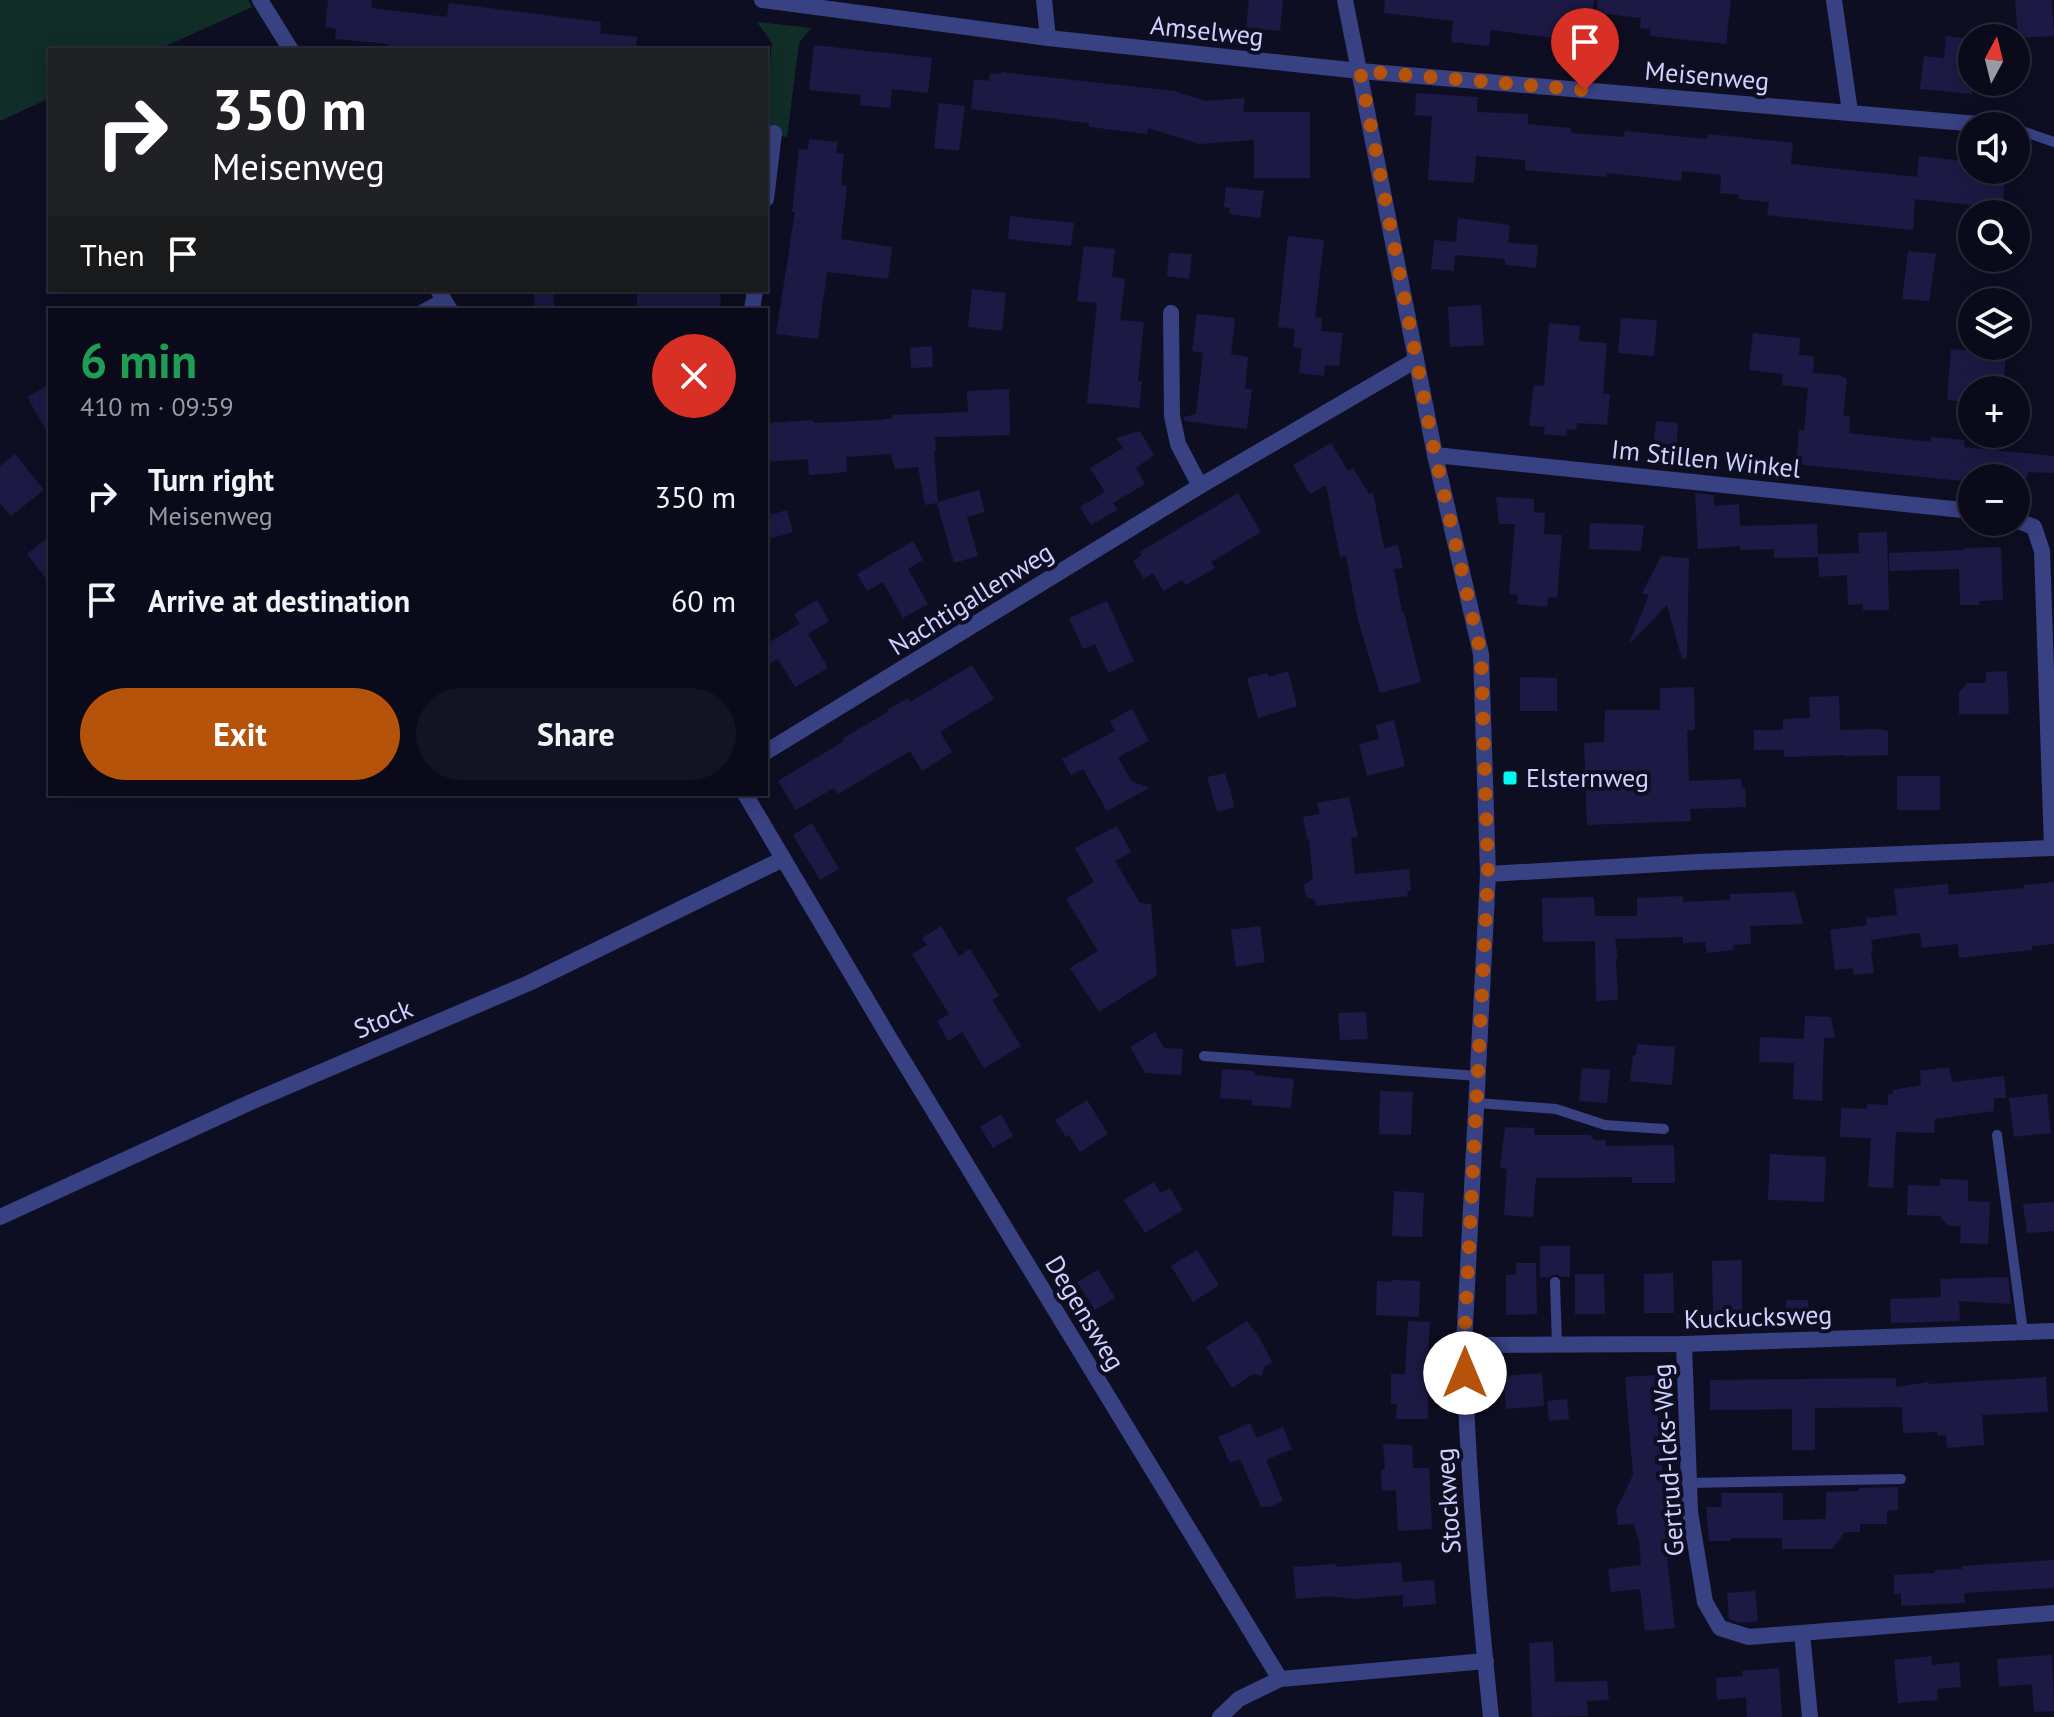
<!DOCTYPE html>
<html lang="en">
<head>
<meta charset="utf-8">
<style>
	:root { --surface:#0a0a1a; --page:#131323; --text:#f1f3f6; --muted:#999aa2; --line:#2a2b39; --accent:#b45309 }
	body { margin:0; font-family:"PT Sans",sans-serif; background:var(--page); color:var(--text); height:100vh; display:flex; flex-direction:column; font-size:30px; white-space:nowrap }
	* { box-sizing:border-box; margin:0 }
	p { font-size:26px; color:var(--muted) }
	.icon { flex:none; width:44px; height:44px; fill:none; stroke:currentColor; stroke-width:2; stroke-linecap:round; stroke-linejoin:round }
	.map { position:relative; flex:1; overflow:hidden }
	.side { position:absolute; left:48px; top:308px; width:720px; height:488px; display:flex; flex-direction:column; background:var(--surface); border-radius:0px; box-shadow:0 4px 20px #0003,0 0 0 2px var(--line) }
	.side>* { flex:none }
	.hud { position:absolute; left:48px; top:48px; width:720px; height:244px; border-radius:0px; box-shadow:0 4px 20px #0003,0 0 0 2px var(--line); background:#202124; color:#fff; overflow:hidden }
	.needle { width:52px; rotate:7deg }
	.controls { position:absolute; left:1958px; top:24px; display:grid; gap:16px }
	.controls a { display:grid; place-items:center; width:72px; height:72px; border-radius:50%; background:var(--surface); box-shadow:0 4px 20px #0003,0 0 0 2px var(--line); font-size:40px }
	.pin { position:absolute; display:grid; place-items:center; width:68px; height:68px; color:#fff; margin:-82px -34px; border-radius:50% 50% 50% 0; rotate:-45deg; box-shadow:0 0 8px #0007 }
	.pin .icon { rotate:45deg }
	.me { position:absolute; width:88px; margin:-44px; rotate:0deg; stroke-linejoin:round; filter:drop-shadow(0 0 6px #0008) }
	.turn { display:flex; align-items:center; gap:28px; height:168px; padding:0 32px; font-size:36px }
	.turn .icon { width:104px; height:104px; stroke-width:2.5 }
	.turn b { display:block; font-size:56px; line-height:68px }
	.then { display:flex; align-items:center; height:76px; padding:0 32px; background:#0003; gap:16px; font-size:30px }
	.round { display:grid; place-items:center; flex:none; width:84px; height:84px; border-radius:42px; background:var(--page) }
	.head { display:flex; align-items:center; justify-content:space-between; height:136px; padding:0 32px }
	h1 { font-size:48px; font-weight:700; line-height:60px; color:#1e9e55 }
	.button { display:flex; gap:16px; margin-top:auto; padding:16px 32px }
	.button a { flex:1; height:92px; border-radius:48px; background:var(--accent); color:#fff; font-size:32px; font-weight:700; line-height:92px; text-align:center }
	.button a+a { background:var(--page); color:var(--text) }
	ul { padding:0; list-style:none }
	li { display:flex; align-items:center; gap:24px; height:104px; padding:0 32px }
	li div { flex:1 }
	li b { display:block; font-size:30px }
	li em { font-style:normal }
	.map>svg:first-child { display:block }
	.green { fill:#112d28 }
	.building { fill:#1c1a44 }
	.lines { fill:none; stroke-linecap:round; stroke-linejoin:round }
	.service { stroke:#384182; stroke-width:10 }
	.minor { stroke:#384182; stroke-width:16 }
	.tertiary { stroke:#384182; stroke-width:16 }
	.route { stroke:#b45309; stroke-width:14; stroke-dasharray:0 25.2 }
	.poi-dot { fill:#00fbed; stroke:#0e0e23; stroke-width:3 }
	.labels { text-anchor:middle; stroke-width:8; stroke-linejoin:round; paint-order:stroke }
	.street-label { font-size:26px; fill:#d0d1ff; stroke:#0e0e23 }
	.poi-label { font-size:26px; fill:#d0d1ff; stroke:#0e0e23; text-anchor:start }
</style>
</head>
<body>
<div class="map">
<svg width="2054" height="1717" viewBox="0 0 2054 1717">
	<rect width="100%" height="100%" fill="#0e0e23"/>
	<g class="green">
		<polygon points="0,0 248,0 252,7 157,50 50,50 50,98 0,121"/>
		<polygon points="757,22 811,28 799,43 787,137 766,134 766,95 772,43"/>
	</g>
	<g class="building">
		<polygon points="328,0 372,0 371,8 447,17 449,3 601,22 600,33 637,37 636,50 484,50 445,45 445,50 388,50 389,44 335,39 336,29 325,27"/>
		<polygon points="1249,0 1283,0 1280,31 1246,28"/>
		<polygon points="1385,0 1594,0 1589,36 1556,32 1555,38 1491,30 1489,46 1451,42 1453,21 1384,13"/>
		<polygon points="1597,0 1731,0 1726,44 1650,36 1650,29 1640,28 1641,18 1597,13"/>
		<polygon points="2015,0 2052,0 2054,36 2018,38"/>
		<polygon points="1946,36 1972,39 1972,94 1920,89 1924,56 1944,58"/>
		<polygon points="814,45 932,58 928,93 892,89 890,108 860,105 861,95 809,90"/>
		<polygon points="1001,72 1174,91 1205,101 1245,98 1243,112 1310,112 1310,178 1254,178 1254,140 1200,144 1148,128 1147,134 1089,127 1089,123 971,109 974,79 989,81 990,73 1001,74"/>
		<polygon points="1416,93 1478,97 1477,112 1528,114 1528,124 1571,128 1571,133 1624,137 1625,131 1707,139 1708,134 1793,143 1791,164 1917,177 1919,156 1972,162 1972,170 2006,170 2002,208 1915,199 1913,230 1767,215 1769,202 1738,199 1739,195 1720,193 1721,175 1682,171 1681,181 1607,173 1606,177 1525,170 1525,160 1476,156 1474,183 1428,180 1432,116 1415,115"/>
		<polygon points="939,103 965,106 959,151 934,148"/>
		<polygon points="809,139 838,142 836,153 844,154 841,185 847,186 841,239 892,247 888,279 827,272 818,339 776,334 795,212 792,212 799,149 808,150"/>
		<polygon points="1226,187 1264,191 1260,218 1229,214 1230,208 1224,207"/>
		<polygon points="1010,216 1074,223 1071,246 1008,239"/>
		<polygon points="1458,218 1510,225 1508,243 1538,245 1536,268 1505,265 1505,259 1455,255 1454,271 1431,269 1434,240 1456,242"/>
		<polygon points="1288,236 1324,240 1315,317 1322,318 1321,331 1343,333 1339,366 1325,365 1324,376 1299,373 1302,348 1293,347 1295,329 1278,327"/>
		<polygon points="1084,246 1115,249 1112,277 1125,279 1120,320 1144,322 1138,381 1142,381 1139,408 1087,403 1097,303 1077,301"/>
		<polygon points="1908,251 1936,254 1929,301 1902,299"/>
		<polygon points="1169,253 1192,254 1189,279 1167,276"/>
		<polygon points="972,289 1006,293 1002,331 968,327"/>
		<polygon points="534,290 553,290 554,310 535,310"/>
		<polygon points="637,290 721,290 720,310 637,307"/>
		<polygon points="1481,305 1484,345 1450,347 1448,307"/>
		<polygon points="1197,314 1235,318 1231,354 1248,357 1245,389 1252,389 1247,429 1184,421 1184,417 1196,414 1203,353 1192,351"/>
		<polygon points="1621,318 1657,320 1654,356 1618,353"/>
		<polygon points="1549,323 1580,326 1579,341 1607,343 1603,394 1610,394 1607,425 1577,423 1576,430 1567,429 1566,436 1544,434 1545,427 1529,426 1534,385 1544,386"/>
		<polygon points="1753,333 1800,338 1799,355 1814,356 1813,373 1839,375 1847,379 1843,416 1850,417 1849,433 1931,442 1931,437 1965,440 1964,447 2054,456 2054,473 2028,472 2027,478 1972,478 1972,482 1796,464 1799,430 1804,431 1808,388 1782,385 1783,374 1749,370"/>
		<polygon points="932,346 933,367 911,368 910,348"/>
		<polygon points="1951,349 2006,354 2003,390 1972,390 1972,403 1947,400"/>
		<polygon points="50,384 50,437 27,397"/>
		<polygon points="1009,389 1010,435 935,437 936,451 934,451 938,502 979,490 985,512 967,517 978,556 954,563 937,503 925,505 918,467 895,469 891,454 846,457 847,472 809,475 808,459 766,462 766,423 813,420 814,423 880,420 892,418 891,415 968,412 967,391"/>
		<polygon points="1656,421 1678,423 1676,453 1653,451"/>
		<polygon points="1140,431 1154,455 1136,468 1145,484 1113,503 1117,510 1091,525 1080,507 1105,492 1090,468 1123,448 1116,438"/>
		<polygon points="1331,443 1348,471 1353,468 1369,494 1373,493 1384,548 1398,545 1403,568 1394,569 1402,612 1404,612 1421,682 1380,693 1358,620 1346,556 1340,557 1326,485 1310,494 1293,465"/>
		<polygon points="15,454 44,490 11,516 0,503 0,466"/>
		<polygon points="1238,493 1261,532 1211,562 1215,568 1186,585 1182,580 1163,591 1153,573 1144,579 1133,561 1142,555 1140,552"/>
		<polygon points="1695,493 1714,495 1714,506 1739,504 1740,526 1817,524 1818,554 1859,553 1858,533 1887,532 1889,610 1863,610 1863,604 1848,605 1847,575 1819,577 1818,557 1774,558 1774,549 1740,550 1740,546 1698,549"/>
		<polygon points="1496,497 1534,499 1534,512 1545,513 1544,534 1562,535 1557,598 1548,597 1547,607 1517,604 1518,595 1509,594 1515,524 1499,524"/>
		<polygon points="787,510 793,532 766,540 766,516"/>
		<polygon points="1590,523 1644,525 1641,551 1589,549"/>
		<polygon points="50,536 50,584 27,554"/>
		<polygon points="913,541 923,560 908,569 928,604 903,618 883,582 867,591 857,574"/>
		<polygon points="2001,547 2003,600 1979,601 1979,605 1960,605 1959,569 1889,571 1889,553 1964,550 1964,548"/>
		<polygon points="1661,556 1689,558 1687,658 1682,659 1667,605 1631,642 1630,641 1649,595 1642,593"/>
		<polygon points="817,600 829,621 808,634 828,668 795,687 778,659 766,666 766,644 800,624 794,614"/>
		<polygon points="1107,601 1134,661 1108,673 1095,644 1083,649 1069,618"/>
		<polygon points="972,665 994,699 940,732 952,752 922,771 910,751 838,794 834,788 796,810 778,781 844,741 843,738 888,712 887,710 908,698 910,702"/>
		<polygon points="1288,671 1297,706 1258,718 1247,678 1267,673 1269,677"/>
		<polygon points="2007,671 2009,714 1959,714 1959,693 1967,683 1986,683 1986,672"/>
		<polygon points="1520,677 1557,678 1557,711 1520,711"/>
		<polygon points="1694,687 1695,730 1687,730 1689,781 1741,779 1742,788 1745,788 1746,807 1690,809 1691,821 1587,825 1584,743 1604,742 1605,710 1660,710 1660,688"/>
		<polygon points="1839,696 1840,730 1878,729 1888,731 1888,755 1845,756 1845,755 1784,757 1784,750 1754,750 1754,730 1783,730 1783,719 1810,718 1809,697"/>
		<polygon points="1132,709 1149,741 1118,757 1131,781 1149,788 1107,811 1083,769 1071,775 1062,759 1115,731 1110,721"/>
		<polygon points="1394,720 1405,766 1367,776 1359,744 1379,739 1376,725"/>
		<polygon points="1225,773 1235,807 1217,812 1207,777"/>
		<rect x="1897" y="776" width="43" height="34"/>
		<polygon points="1349,797 1358,837 1351,838 1355,874 1409,869 1411,891 1407,891 1408,896 1316,906 1315,900 1306,897 1304,885 1313,879 1309,839 1307,839 1303,817 1320,814 1317,803"/>
		<polygon points="812,823 839,869 820,880 793,835"/>
		<polygon points="1117,826 1131,852 1115,861 1140,903 1151,904 1157,975 1099,1012 1070,968 1098,951 1066,899 1094,882 1075,848"/>
		<polygon points="2054,882 2054,944 2032,946 2032,950 1959,958 1958,944 1922,948 1920,934 1917,933 1871,940 1873,951 1871,952 1874,973 1854,975 1853,968 1835,970 1830,930 1867,925 1866,918 1897,915 1894,889 1948,884 1949,895 2024,888 2024,885"/>
		<polygon points="1795,892 1803,924 1750,926 1751,944 1733,945 1733,950 1707,953 1705,942 1683,943 1683,937 1615,939 1618,958 1616,959 1618,1000 1596,1001 1595,941 1543,942 1542,898 1594,897 1595,916 1637,916 1637,898 1683,896 1683,902 1730,900 1730,894"/>
		<polygon points="941,926 959,956 970,949 999,996 992,1000 1021,1046 984,1068 962,1032 948,1041 937,1021 949,1014 912,954 927,945 922,938"/>
		<polygon points="1260,926 1265,962 1236,967 1231,930"/>
		<polygon points="1366,1012 1368,1039 1340,1040 1338,1013"/>
		<polygon points="1805,1016 1831,1017 1835,1038 1824,1038 1822,1101 1793,1099 1794,1063 1759,1062 1760,1037 1804,1039"/>
		<polygon points="1155,1032 1164,1048 1183,1049 1181,1075 1145,1073 1130,1047"/>
		<polygon points="1637,1044 1675,1047 1672,1085 1630,1081 1633,1055 1636,1055"/>
		<polygon points="1949,1067 1952,1082 2004,1076 2006,1098 1994,1098 1994,1111 1935,1119 1934,1133 1896,1132 1893,1188 1868,1187 1871,1138 1840,1137 1841,1108 1867,1109 1867,1104 1888,1105 1888,1095 1893,1094 1893,1090 1921,1085 1920,1071"/>
		<polygon points="1582,1068 1610,1070 1607,1103 1579,1101"/>
		<polygon points="1222,1069 1255,1071 1254,1075 1294,1079 1291,1108 1251,1105 1252,1100 1220,1098"/>
		<polygon points="1380,1091 1413,1092 1411,1135 1379,1134"/>
		<polygon points="2047,1094 2051,1133 2014,1137 2009,1098"/>
		<polygon points="1087,1100 1108,1134 1080,1152 1069,1135 1066,1137 1055,1120"/>
		<polygon points="1001,1114 1013,1136 993,1148 980,1127"/>
		<polygon points="1505,1127 1534,1128 1534,1135 1590,1135 1594,1140 1606,1140 1606,1146 1674,1145 1675,1183 1632,1183 1632,1177 1536,1178 1533,1217 1504,1215 1507,1169 1500,1168"/>
		<polygon points="1770,1154 1826,1157 1824,1202 1768,1200"/>
		<polygon points="1940,1179 1968,1180 1968,1201 1990,1202 1988,1244 1960,1243 1961,1226 1948,1226 1940,1216 1907,1215 1908,1185 1940,1186"/>
		<polygon points="1154,1182 1160,1193 1170,1188 1183,1210 1145,1233 1124,1200"/>
		<polygon points="1394,1191 1424,1193 1422,1237 1392,1236"/>
		<polygon points="2054,1202 2054,1231 2027,1233 2023,1204"/>
		<polygon points="1540,1246 1570,1246 1570,1277 1561,1277 1556,1274 1549,1277 1540,1278"/>
		<polygon points="1197,1250 1219,1285 1193,1302 1171,1266"/>
		<polygon points="1742,1260 1742,1312 1713,1313 1712,1261"/>
		<polygon points="1516,1263 1536,1263 1537,1314 1506,1315 1506,1275 1516,1275"/>
		<polygon points="1098,1270 1115,1298 1095,1310 1077,1282"/>
		<polygon points="1673,1273 1674,1313 1644,1313 1644,1274"/>
		<polygon points="1575,1274 1604,1274 1605,1314 1575,1314"/>
		<polygon points="2008,1277 2011,1304 1959,1301 1960,1321 1891,1323 1890,1299 1941,1297 1940,1279"/>
		<polygon points="1392,1280 1420,1281 1419,1317 1376,1315 1377,1281 1392,1282"/>
		<polygon points="1786,1300 1808,1300 1809,1322 1786,1322"/>
		<polygon points="1247,1321 1260,1339 1272,1362 1264,1367 1262,1376 1253,1374 1232,1388 1206,1347"/>
		<polygon points="1408,1321 1430,1322 1428,1356 1433,1356 1433,1374 1428,1374 1428,1419 1396,1419 1397,1404 1391,1404 1391,1374 1405,1374"/>
		<polygon points="1542,1373 1544,1406 1506,1409 1503,1376"/>
		<polygon points="1655,1375 1663,1482 1671,1559 1667,1559 1675,1628 1645,1631 1640,1589 1611,1592 1608,1569 1641,1565 1639,1540 1633,1524 1618,1525 1616,1510 1633,1475 1625,1377"/>
		<polygon points="2046,1377 2048,1412 1982,1415 1984,1445 1947,1448 1946,1435 1937,1436 1937,1432 1903,1433 1902,1407 1815,1408 1815,1450 1792,1450 1792,1409 1710,1410 1710,1380 1896,1378 1896,1387 1928,1382 1929,1384"/>
		<polygon points="1567,1399 1569,1419 1549,1421 1547,1401"/>
		<polygon points="1250,1423 1257,1438 1283,1427 1292,1449 1266,1460 1283,1501 1269,1507 1261,1507 1240,1459 1230,1463 1218,1437"/>
		<polygon points="1383,1444 1412,1445 1413,1468 1429,1468 1432,1529 1398,1531 1396,1490 1382,1491 1381,1470 1385,1469"/>
		<polygon points="1898,1487 1898,1510 1887,1511 1887,1524 1860,1524 1860,1532 1845,1532 1832,1549 1782,1549 1782,1538 1731,1538 1731,1541 1709,1541 1706,1507 1722,1507 1721,1493 1783,1493 1783,1520 1826,1519 1826,1492 1859,1491 1859,1488"/>
		<polygon points="2054,1560 2054,1588 1964,1593 1965,1603 1901,1606 1901,1594 1894,1594 1894,1575 1935,1573 1935,1570 1962,1569 1962,1566"/>
		<polygon points="1401,1562 1403,1582 1434,1580 1436,1604 1403,1607 1403,1595 1355,1599 1329,1596 1296,1599 1293,1567 1336,1564 1336,1567"/>
		<polygon points="1755,1591 1758,1621 1740,1623 1729,1619 1727,1593"/>
		<polygon points="1553,1641 1555,1682 1607,1681 1609,1700 1587,1701 1588,1716 1532,1717 1529,1643"/>
		<polygon points="2052,1655 2054,1711 2034,1712 2032,1684 1999,1687 1997,1659"/>
		<polygon points="1931,1656 1932,1665 1959,1662 1961,1687 1937,1689 1938,1700 1898,1703 1894,1660"/>
		<polygon points="1779,1668 1782,1717 1747,1717 1746,1697 1717,1700 1716,1678 1743,1676 1742,1671"/>
	</g>
	<g class="lines">
		<g class="service">
			<polyline points="2016,129 2054,142"/>
			<polyline points="421,310 443,298"/>
			<polyline points="1204,1056 1478,1076"/>
			<polyline points="1477,1103 1556,1109 1605,1125 1664,1129"/>
			<polyline points="1997,1135 2023,1332"/>
			<polyline points="1555,1282 1557,1344"/>
			<polyline points="1689,1483 1901,1479"/>
		</g>
		<g class="minor">
			<polyline points="260,0 291,50"/>
			<polyline points="762,0 1048,38 1360,71 2001,126"/>
			<polyline points="1044,0 1048,38"/>
			<polyline points="1834,0 1850,112"/>
			<polyline points="766,199 774,133"/>
			<polyline points="438,290 450,310"/>
			<polyline points="752,310 755,290"/>
			<polyline points="1171,313 1172,416 1178,444 1200,486"/>
			<polyline points="1435,455 1972,511"/>
			<polyline points="2016,520 2034,527 2042,551 2052,848"/>
			<polyline points="766,752 1200,486 1416,360"/>
			<polyline points="745,794 890,1039 1280,1679"/>
			<polyline points="1488,874 1698,862 2054,848"/>
			<polyline points="0,1217 251,1102 529,983 783,859"/>
			<polyline points="1684,1344 1690,1512 1705,1602 1720,1628 1749,1637 2054,1613"/>
			<polyline points="1464,1345 1684,1344 2054,1331"/>
			<polyline points="1802,1633 1810,1717"/>
			<polyline points="1220,1717 1239,1699 1280,1679 1486,1661"/>
		</g>
		<path class="tertiary" d="M1345,0L1435,455L1481,654L1488,874L1464,1345C1467,1469 1478,1594 1491,1717"/>
	</g>
	<g class="lines">
		<polyline class="route" points="1465,1373 1464,1345 1488,874 1481,654 1435,455 1360,71 1585,90"/>
	</g>
	<rect class="poi-dot" x="1502" y="770" width="16" height="16" rx="4"/>
	<g class="labels">
		<g class="street-label">
			<text transform="translate(1207 31) rotate(6)" y="9">Amselweg</text>
			<text transform="translate(1707 76) rotate(5)" y="9">Meisenweg</text>
			<text transform="translate(1706 459) rotate(6)" y="9">Im Stillen Winkel</text>
			<text transform="translate(971 599) rotate(-32)" y="9">Nachtigallenweg</text>
			<text transform="translate(383 1019) rotate(-23)" y="9">Stock</text>
			<text transform="translate(1085 1313) rotate(59)" y="9">Degensweg</text>
			<text transform="translate(1758 1317) rotate(-2)" y="9">Kuckucksweg</text>
			<text transform="translate(1668 1460) rotate(-94)" y="9">Gertrud-Icks-Weg</text>
			<text transform="translate(1448 1501) rotate(-94)" y="9">Stockweg</text>
		</g>
		<g class="poi-label">
			<text x="1526" y="787">Elsternweg</text>
		</g>
	</g>
</svg>
<div class="controls">
<a><svg class="needle" viewBox="-14 -14 28 28"><path d="M0-13l5 13h-10z" fill="#e53935"/><path d="M0 13l5-13h-10z" fill="#999aa2"/></svg></a>
<a><svg class="icon" aria-label="sound" viewBox="0 0 24 24"><path d="M4 9h4l5-4v14l-5-4H4zM17 9q2 3 0 6"/></svg></a>
<a><svg class="icon" aria-label="search" viewBox="0 0 24 24"><circle cx="10" cy="10" r="6"/><path d="M15 15l6 6"/></svg></a>
<a><svg class="icon" aria-label="layers" viewBox="0 0 24 24"><path d="M12 4l9 5-9 5-9-5zM3 14l9 5 9-5"/></svg></a>
<a>+</a>
<a>−</a>
</div>
<div class="pin" style="left:1585px;top:90px;background:#d93025"><svg class="icon" aria-label="arrive" viewBox="0 0 24 24"><path d="M6 21V4h12l-3 4 3 4H6"/></svg></div>
<svg class="me" style="left:1465px;top:1373px" viewBox="-20 -20 40 40"><circle r="19" fill="#fff"/><path d="M0-13L10 11 0 6-10 11z" fill="#b45309"/></svg>
<div class="hud">
<div class="turn"><svg class="icon" aria-label="right" viewBox="0 0 24 24"><path d="M7 20v-9h11M14 6l5 5-5 5"/></svg><div><b>350 m</b>Meisenweg</div></div>
<div class="then">Then<svg class="icon" aria-label="arrive" viewBox="0 0 24 24"><path d="M6 21V4h12l-3 4 3 4H6"/></svg></div>
</div>
<section class="side">
<div class="head"><div><h1>6 min</h1><p>410 m · 09:59</p></div><a class="round" style="background:#d93025;color:#fff"><svg class="icon" aria-label="close" viewBox="0 0 24 24"><path d="M6 6l12 12M18 6L6 18"/></svg></a></div>
<ul>
<li><svg class="icon" aria-label="right" viewBox="0 0 24 24"><path d="M7 20v-9h11M14 6l5 5-5 5"/></svg><div><b>Turn right</b><p>Meisenweg</p></div><em>350 m</em></li>
<li><svg class="icon" aria-label="arrive" viewBox="0 0 24 24"><path d="M6 21V4h12l-3 4 3 4H6"/></svg><div><b>Arrive at destination</b></div><em>60 m</em></li>
</ul>
<div class="button"><a>Exit</a><a>Share</a></div>
</section>
</div>
</body>
</html>
